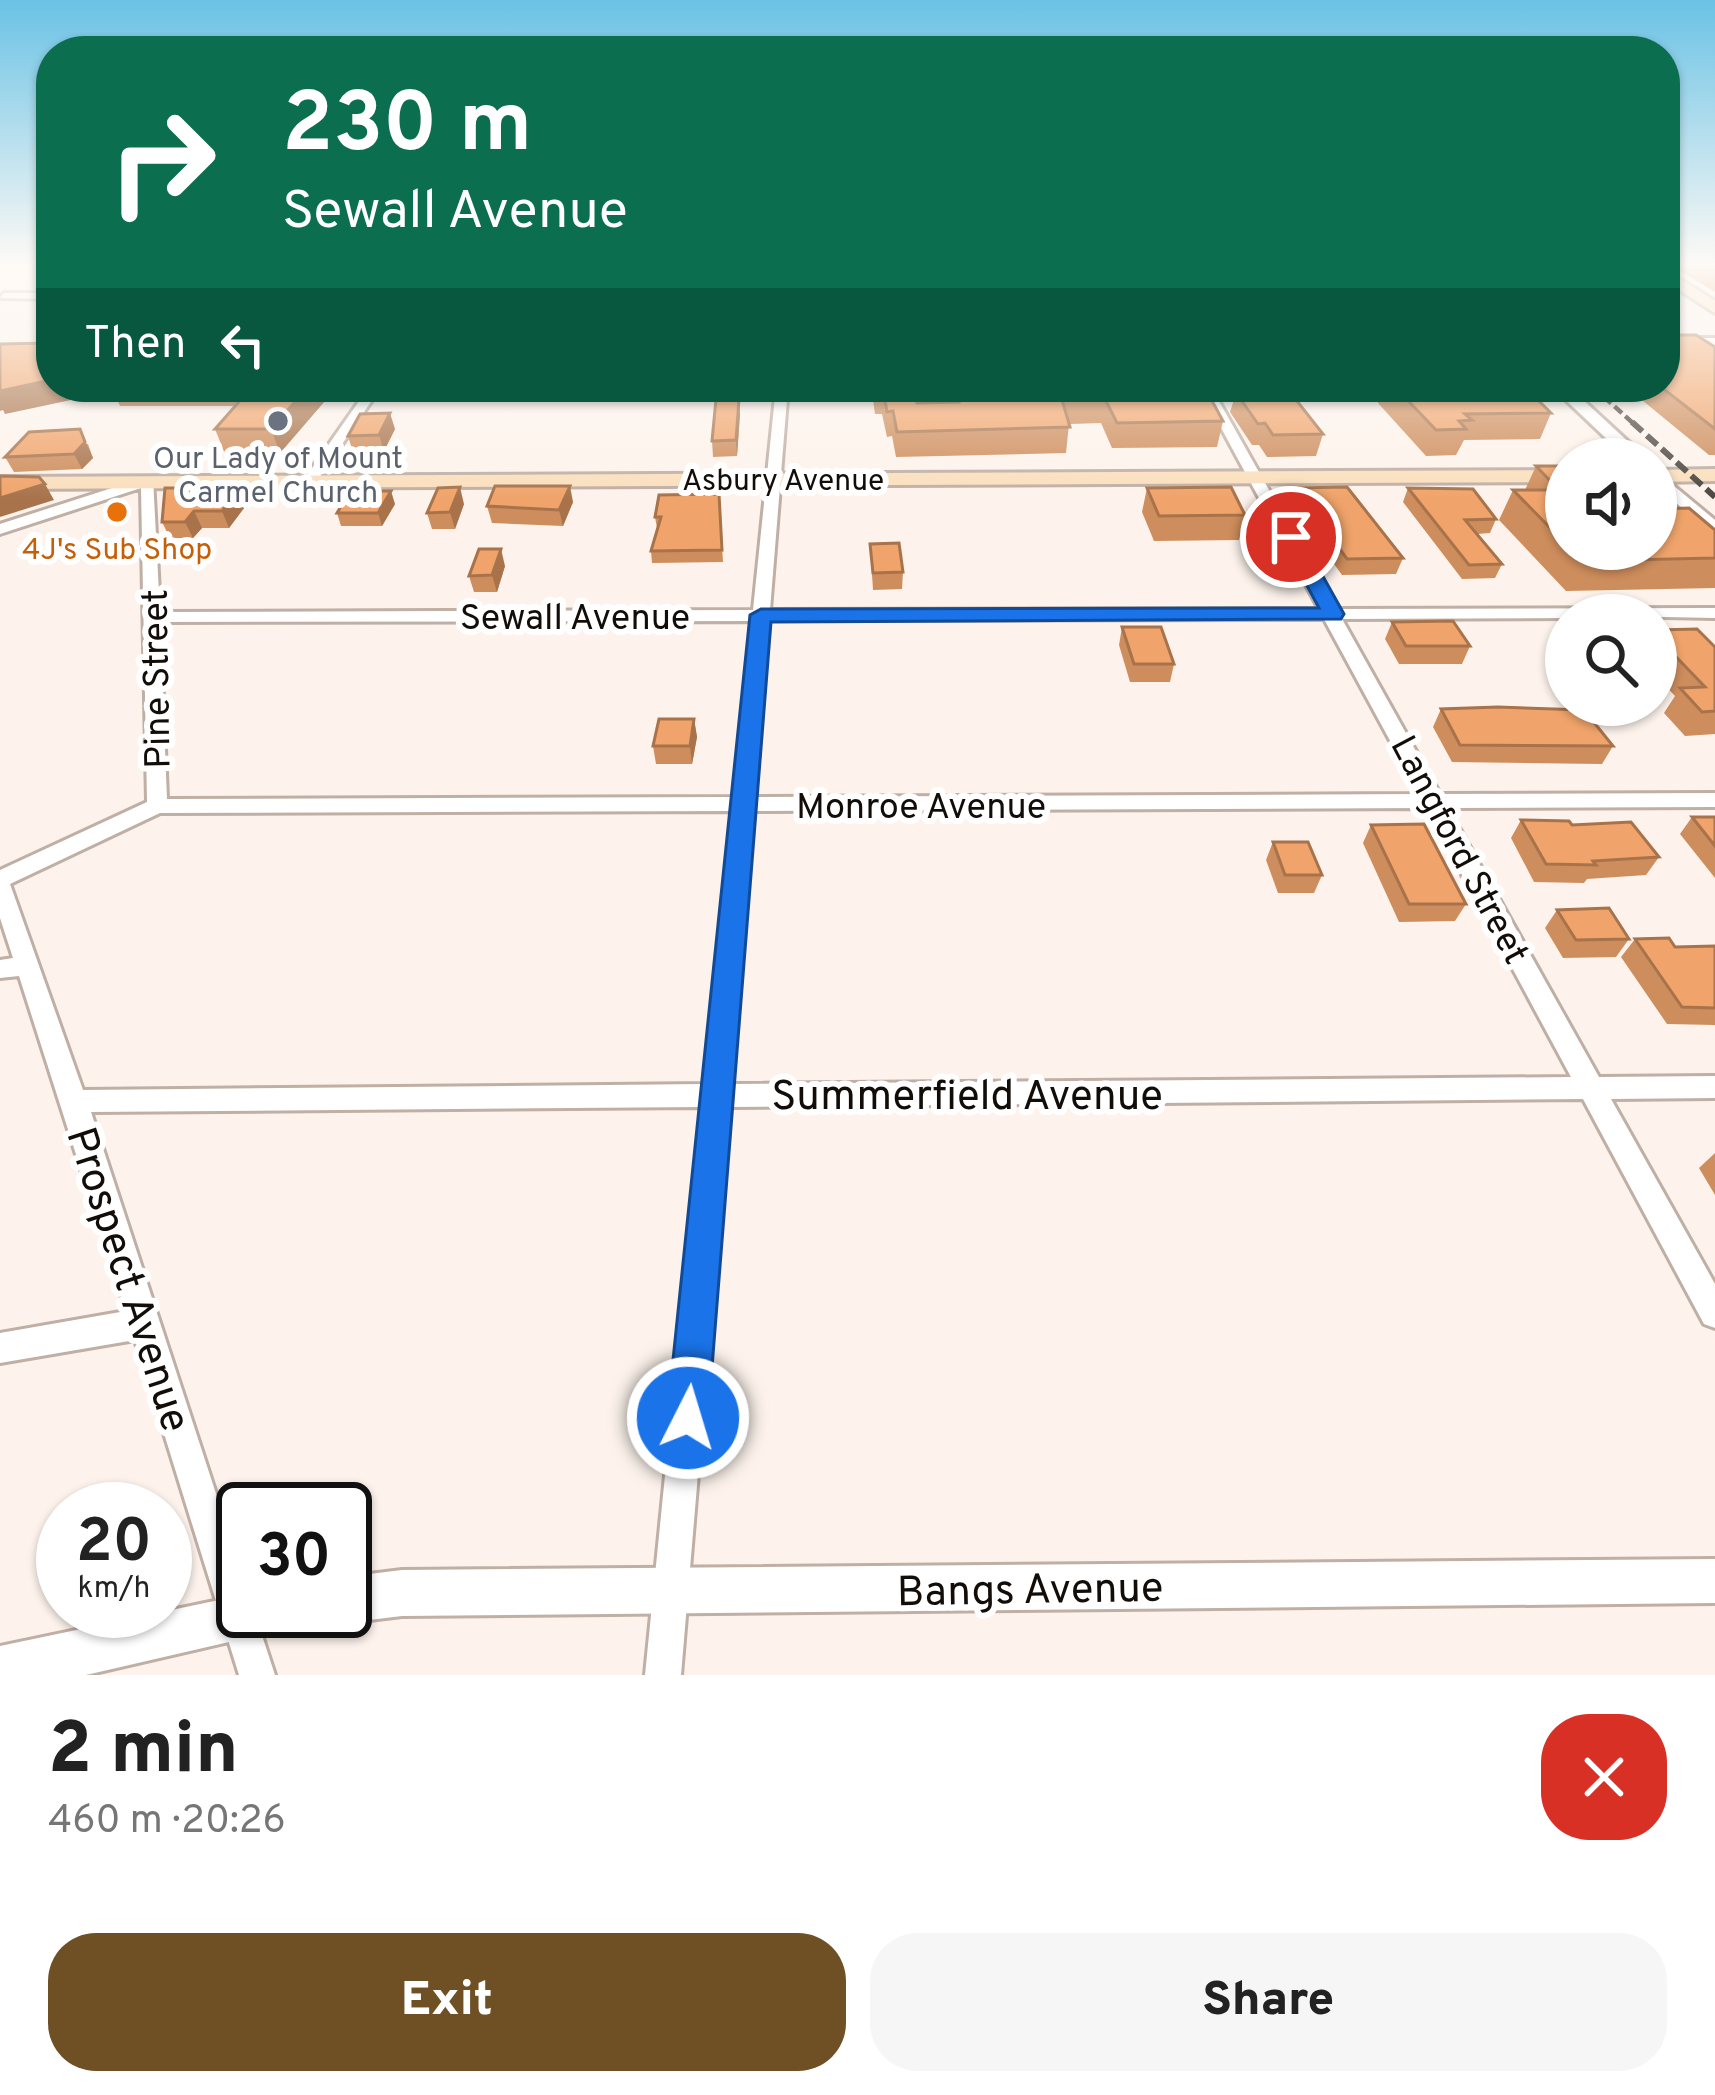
<!DOCTYPE html>
<html lang="en">
<head>
<meta charset="utf-8">
<style>
	:root { --surface:#fff; --page:#f6f6f6; --text:#222; --muted:#767676; --accent:#6e5024 }
	body { margin:0; font-family:Overpass,sans-serif; background:var(--page); color:var(--text); height:100vh; display:flex; flex-direction:column; font-size:45px; white-space:nowrap }
	* { box-sizing:border-box; margin:0 }
	p { font-size:39px; color:var(--muted) }
	.icon { flex:none; width:66px; height:66px; fill:none; stroke:currentColor; stroke-width:2; stroke-linecap:round; stroke-linejoin:round }
	.map { position:relative; height:1675px; overflow:hidden }
	.panel { display:flex; flex-direction:column; background:var(--surface); flex:1 }
	.panel>* { flex:none }
	.guide { position:absolute; left:36px; top:36px; width:1644px; height:366px; border-radius:48px; box-shadow:0 3px 9px #0004; background:#0b6e4f; color:#fff; overflow:hidden }
	.fabs { position:absolute; left:1545px; top:438px; display:grid; gap:24px }
	.fabs a { display:grid; place-items:center; width:132px; height:132px; border-radius:50%; background:var(--surface); box-shadow:0 3px 9px #0004; font-size:60px }
	.speed { position:absolute; left:36px; top:1482px; display:flex; gap:24px; font-size:60px; font-weight:700; text-align:center }
	.speed>* { display:grid; place-content:center; width:156px; height:156px; border-radius:50%; background:var(--surface); box-shadow:0 3px 9px #0004; line-height:1 }
	.speed small { font-size:30px; font-weight:400 }
	.speed .limit { border:6px solid #111; border-radius:18px; background:#fff; color:#111 }
	.pin { position:absolute; display:grid; place-items:center; width:102px; height:102px; color:#fff; margin:-51px; border:6px solid #fff; border-radius:50%; box-shadow:0 3px 12px #0007 }
	.me { position:absolute; width:132px; margin:-66px; rotate:5deg; stroke-linejoin:round; filter:drop-shadow(0 0 9px #0008) }
	.turn { display:flex; align-items:center; gap:42px; height:252px; padding:0 48px; font-size:54px }
	.turn .icon { width:156px; height:156px; stroke-width:2.5 }
	.turn b { display:block; font-size:84px; line-height:102px }
	.then { display:flex; align-items:center; height:114px; padding:0 48px; background:#0003; gap:24px; font-size:45px }
	.round { display:grid; place-items:center; flex:none; width:126px; height:126px; border-radius:48px; background:var(--page) }
	.summary { display:flex; align-items:center; justify-content:space-between; height:204px; padding:0 48px }
	h1 { font-size:72px; font-weight:800; line-height:90px }
	.button { display:flex; gap:24px; margin-top:auto; padding:24px 48px }
	.button a { flex:1; height:138px; border-radius:48px; background:var(--accent); color:#fff; font-size:48px; font-weight:800; line-height:138px; text-align:center }
	.button a+a { background:var(--page); color:var(--text) }
	.map>svg:first-child { display:block }
	.lines { fill:none; stroke-linecap:round; stroke-linejoin:round }
	.minor-casing { stroke:#bfafa5; stroke-width:6 }
	.tertiary-casing { stroke:#bfafa5; stroke-width:6 }
	.secondary-casing { stroke:#bfafa5; stroke-width:6 }
	.minor { fill:#fff; fill-rule:evenodd }
	.tertiary { fill:#fff; fill-rule:evenodd }
	.secondary { fill:#fadfbd; fill-rule:evenodd }
	.rail-far1 { stroke:#4c4641; stroke-width:4.5; stroke-dasharray:10 4.5; stroke-linecap:butt }
	.rail { stroke:#4c4641; stroke-width:6; stroke-dasharray:14 6; stroke-linecap:butt }
	.wall { fill:#ce8d5c }
	.shaded-wall { fill:#a8734b }
	.building { fill:#f0a46b; stroke:#a8734b; stroke-width:3 }
	.route { fill:#1a73e8; stroke:#114b97; stroke-width:3 }
	.worship-dot { fill:#6b7280; stroke:#fff; stroke-width:4.5 }
	.food-dot { fill:#e8710a; stroke:#fff; stroke-width:4.5 }
	.labels { text-anchor:middle; stroke-width:12; stroke-linejoin:round; paint-order:stroke }
	.far-worship-label { font-size:30px; fill:#5b616d; stroke:#fff }
	.far-street-label { font-size:30px; fill:#120d09; stroke:#fff }
	.far-food-label { font-size:30px; fill:#c56008; stroke:#fff }
	.street-label { font-size:36px; fill:#120d09; stroke:#fff }
	.near-street-label { font-size:42px; fill:#120d09; stroke:#fff }
</style>
</head>
<body>
<div class="map">
<svg width="1715" height="1675" viewBox="0 0 1715 1675">
	<rect width="100%" height="100%" fill="#fdf3ec"/>
	<g class="lines">
		<g class="minor-casing">
			<g id="minor">
				<polygon points="51,293 51,299 0,298 4,293"/>
				<rect x="1665" y="338" width="50" height="8"/>
				<polygon points="369,387 381,387 315,484 305,484 303,481"/>
				<path d="M776,387H788L770,610L1319,609L1199,387H1211L1336,609L1715,608V618L1566,615V618L1342,619L1440,794L1715,793V807L1448,808L1599,1077L1715,1076V1098L1611,1099L1715,1284V1328L1704,1324L1583,1099L729,1107L681,1675H645L702,1107L91,1112L243,1576V1611H254L275,1675H239L135,1340L0,1363V1333L126,1311L19,976L0,978V960L13,958L0,918V870L147,802L141,488L0,534V524L143,478H153L160,612L753,610ZM1324,619L1419,794L754,797L769,620ZM752,621L734,797L167,799L160,622ZM1426,808L1571,1077L730,1084L753,811ZM733,811L705,1084L83,1090L10,884L160,813Z"/>
			</g>
		</g>
		<g class="tertiary-casing">
			<g id="tertiary">
				<polygon points="1552,387 1569,387 1647,459 1628,459"/>
				<polygon points="1656,471 1715,520 1715,536 1656,486"/>
				<polygon points="1715,1559 1715,1603 402,1616 345,1623 327,1611 345,1611 345,1577 402,1570"/>
				<polygon points="243,1595 243,1611 301,1611 294,1627 86,1675 0,1675 0,1646"/>
			</g>
		</g>
		<g class="secondary-casing">
			<g id="secondary">
				<polygon points="1665,270 1715,301 1715,313 1665,281"/>
				<polygon points="1715,469 1715,481 1656,482 1656,470"/>
				<polygon points="1566,470 1566,482 0,489 0,477"/>
			</g>
		</g>
		<use href="#minor" class="minor"/>
		<use href="#tertiary" class="tertiary"/>
		<use href="#secondary" class="secondary"/>
		<polyline class="rail-far1" points="1593,387 1635,425"/>
		<polyline class="rail" points="1632,422 1715,497"/>
	</g>
	<g class="wall">
		<polygon points="1671,265 1715,265 1715,292"/>
		<polygon points="1715,347 1715,455 1709,455 1626,387 1665,387"/>
		<polygon points="111,387 337,387 280,453 225,454 215,429 236,406 120,406"/>
		<polygon points="835,387 913,387 917,403 952,402 948,387 1197,387 1223,421 1217,447 1112,448 1101,423 1069,424 1066,453 896,457 892,436 887,437 882,414 875,414 873,400"/>
		<polygon points="1238,387 1317,387 1297,400 1323,434 1316,456 1267,457 1259,445 1252,445 1230,412"/>
		<polygon points="1383,387 1538,387 1534,396 1551,413 1540,439 1464,440 1456,455 1426,456 1378,403"/>
		<polygon points="740,414 737,456 713,457 712,441"/>
		<polygon points="395,429 384,451 353,452 348,436"/>
		<polygon points="88,444 93,458 82,469 14,472 5,457"/>
		<polygon points="1536,466 1566,466 1566,549 1656,549 1715,530 1715,588 1566,591 1499,520 1513,490 1525,490"/>
		<polygon points="240,488 247,504 229,528 202,528 193,538 170,538 162,522"/>
		<polygon points="1147,488 1245,515 1239,540 1154,541 1142,512"/>
		<polygon points="1296,488 1403,558 1396,574 1342,575 1291,504"/>
		<polygon points="1408,488 1496,519 1490,533 1477,534 1502,564 1495,578 1462,579 1403,502"/>
		<polygon points="719,494 723,562 652,563 651,551 657,528 655,517"/>
		<polygon points="573,502 563,526 492,523 487,506"/>
		<polygon points="395,504 382,526 341,526 337,513"/>
		<polygon points="464,504 455,529 432,529 427,513"/>
		<polygon points="870,544 903,572 902,589 873,590"/>
		<polygon points="505,566 497,592 474,592 469,576"/>
		<polygon points="1392,622 1470,646 1462,664 1399,664 1385,639"/>
		<polygon points="1122,627 1174,664 1170,682 1130,682 1119,645"/>
		<polygon points="1656,630 1715,647 1715,734 1685,736 1664,713 1675,696 1656,676"/>
		<polygon points="1441,709 1613,746 1602,764 1452,762 1433,727"/>
		<polygon points="694,719 697,737 692,764 656,764 653,746"/>
		<polygon points="1692,817 1715,817 1715,878 1680,834"/>
		<polygon points="1521,820 1572,825 1659,857 1646,875 1587,879 1584,883 1534,882 1511,838"/>
		<polygon points="1371,825 1466,904 1455,921 1399,922 1363,843"/>
		<polygon points="1273,842 1322,875 1314,893 1278,893 1266,860"/>
		<polygon points="1557,910 1629,939 1616,957 1563,958 1545,928"/>
		<polygon points="1635,939 1675,947 1715,946 1715,1025 1667,1024 1621,957"/>
		<polygon points="1715,1153 1715,1195 1699,1168"/>
	</g>
	<g class="shaded-wall">
		<polygon points="51,380 51,387 66,387 71,400 5,414 3,410 0,411 0,391"/>
		<polygon points="308,387 337,387 280,453 271,429"/>
		<polygon points="1300,387 1317,387 1296,401"/>
		<polygon points="739,399 740,414 737,456 736,440"/>
		<polygon points="390,413 395,429 384,451 379,435"/>
		<polygon points="80,429 93,458 82,469 74,454"/>
		<polygon points="45,484 54,500 0,517 0,498"/>
		<polygon points="570,486 573,502 563,526 559,510"/>
		<polygon points="460,487 464,504 455,529 450,512"/>
		<polygon points="240,488 247,504 229,528 222,511"/>
		<polygon points="391,491 395,504 382,526 378,513"/>
		<polygon points="194,511 202,528 193,538 185,522"/>
		<polygon points="501,549 505,566 497,592 492,575"/>
		<polygon points="694,719 697,737 692,764 690,746"/>
	</g>
	<g class="building">
		<polygon points="1665,335 1696,335 1715,347 1715,429 1661,387 1665,387"/>
		<polygon points="47,343 51,354 51,380 0,391 0,344"/>
		<polygon points="252,387 308,387 271,429 215,429"/>
		<polygon points="875,387 913,387 917,403 959,402 956,387 1197,387 1205,388 1223,421 1117,423 1105,399 1062,400 1070,427 897,432 893,411 887,412 883,389 875,389"/>
		<polygon points="1250,387 1286,387 1323,434 1273,435 1265,423 1258,424 1235,391 1252,390"/>
		<polygon points="1395,387 1525,387 1551,413 1465,414 1472,420 1459,421 1466,429 1436,430"/>
		<polygon points="716,399 739,399 736,440 712,441"/>
		<polygon points="390,413 379,435 348,436 360,414"/>
		<polygon points="80,429 85,442 74,454 5,457 29,432"/>
		<polygon points="1536,466 1566,466 1566,544 1513,490 1559,490"/>
		<polygon points="0,476 39,477 45,484 0,498"/>
		<polygon points="495,486 570,486 559,510 487,506"/>
		<polygon points="460,487 450,512 427,513 438,488"/>
		<polygon points="1231,487 1245,515 1159,516 1147,488"/>
		<polygon points="1347,487 1403,558 1347,559 1296,488"/>
		<polygon points="165,488 240,488 222,511 194,511 185,522 162,522"/>
		<polygon points="1408,488 1473,489 1496,519 1465,520 1502,564 1469,565"/>
		<polygon points="350,491 391,491 378,513 337,513"/>
		<polygon points="719,494 722,550 651,551 661,517 655,517 659,495"/>
		<polygon points="1689,508 1715,530 1715,558 1582,561 1571,549 1656,549 1656,509"/>
		<polygon points="899,543 903,572 873,573 870,544"/>
		<polygon points="479,549 501,549 492,575 469,576"/>
		<polygon points="1453,621 1470,646 1406,646 1392,622"/>
		<polygon points="1122,627 1161,627 1174,664 1134,664"/>
		<polygon points="1697,629 1715,647 1715,711 1702,712 1680,688 1705,687 1656,636 1656,630"/>
		<polygon points="1498,707 1584,710 1613,746 1460,745 1441,709"/>
		<polygon points="659,719 694,719 690,746 653,746"/>
		<polygon points="1692,817 1715,817 1715,846"/>
		<polygon points="1521,820 1569,821 1572,825 1631,822 1659,857 1593,861 1596,865 1546,864"/>
		<polygon points="1424,824 1466,904 1409,904 1371,825"/>
		<polygon points="1273,842 1308,842 1322,875 1285,875"/>
		<polygon points="1609,908 1629,939 1576,940 1557,910"/>
		<polygon points="1669,938 1675,947 1715,946 1715,1008 1682,1007 1635,939"/>
	</g>
	<linearGradient id="sky" x2="0" y2="1"><stop stop-color="#6ac2e5"/><stop offset="0.53" stop-color="#fefaf6"/><stop offset="1" stop-color="#fefaf6" stop-opacity="0"/></linearGradient>
	<rect width="1715" height="499" fill="url(#sky)"/>
	<polygon class="route" points="1291,531 1301,537 1344,614 1341,619 771,622 708,1418 702,1432 688,1438 673,1432 667,1418 750,615 761,609 1319,608 1281,537"/>
	<circle class="worship-dot" cx="278" cy="421" r="12"/>
	<circle class="food-dot" cx="117" cy="512" r="12"/>
	<g class="labels">
		<g class="far-worship-label">
			<text x="278" y="468">Our Lady of Mount<tspan x="278" dy="34">Carmel Church</tspan></text>
		</g>
		<g class="far-street-label">
			<text x="783" y="490">Asbury Avenue</text>
		</g>
		<g class="far-food-label">
			<text x="117" y="559">4J's Sub Shop</text>
		</g>
		<g class="street-label">
			<text x="575" y="629">Sewall Avenue</text>
			<text transform="translate(155 679) rotate(-91)" y="13">Pine Street</text>
			<text x="921" y="818">Monroe Avenue</text>
			<text transform="translate(1461 849) rotate(62)" y="13">Langford Street</text>
		</g>
		<g class="near-street-label">
			<text x="967" y="1109">Summerfield Avenue</text>
			<text transform="translate(130 1279) rotate(72)" y="15">Prospect Avenue</text>
			<text transform="translate(1030 1588) rotate(-1)" y="15">Bangs Avenue</text>
		</g>
	</g>
</svg>
<div class="fabs">
<a><svg class="icon" aria-label="sound" viewBox="0 0 24 24"><path d="M4 9h4l5-4v14l-5-4H4zM17 9q2 3 0 6"/></svg></a>
<a><svg class="icon" aria-label="search" viewBox="0 0 24 24"><circle cx="10" cy="10" r="6"/><path d="M15 15l6 6"/></svg></a>
</div>
<div class="speed"><div>20<small>km/h</small></div><div class="limit">30</div></div>
<div class="pin" style="left:1291px;top:537px;background:#d93025"><svg class="icon" aria-label="arrive" viewBox="0 0 24 24"><path d="M6 21V4h12l-3 4 3 4H6"/></svg></div>
<svg class="me" style="left:688px;top:1418px" viewBox="-20 -20 40 40"><circle r="17" fill="#1a73e8" stroke="#fff" stroke-width="3"/><path d="M0-11L8 9 0 5-8 9z" fill="#fff"/></svg>
<div class="guide">
<div class="turn"><svg class="icon" aria-label="right" viewBox="0 0 24 24"><path d="M7 20v-9h11M14 6l5 5-5 5"/></svg><div><b>230 m</b>Sewall Avenue</div></div>
<div class="then">Then<svg class="icon" aria-label="left" viewBox="0 0 24 24"><path d="M17 20v-9H6M10 6l-5 5 5 5"/></svg></div>
</div>
</div>
<section class="panel">
<div class="summary"><div><h1>2 min</h1><p>460 m · 20:26</p></div><a class="round" style="background:#d93025;color:#fff"><svg class="icon" aria-label="close" viewBox="0 0 24 24"><path d="M6 6l12 12M18 6L6 18"/></svg></a></div>
<div class="button"><a>Exit</a><a>Share</a></div>
</section>
</body>
</html>
